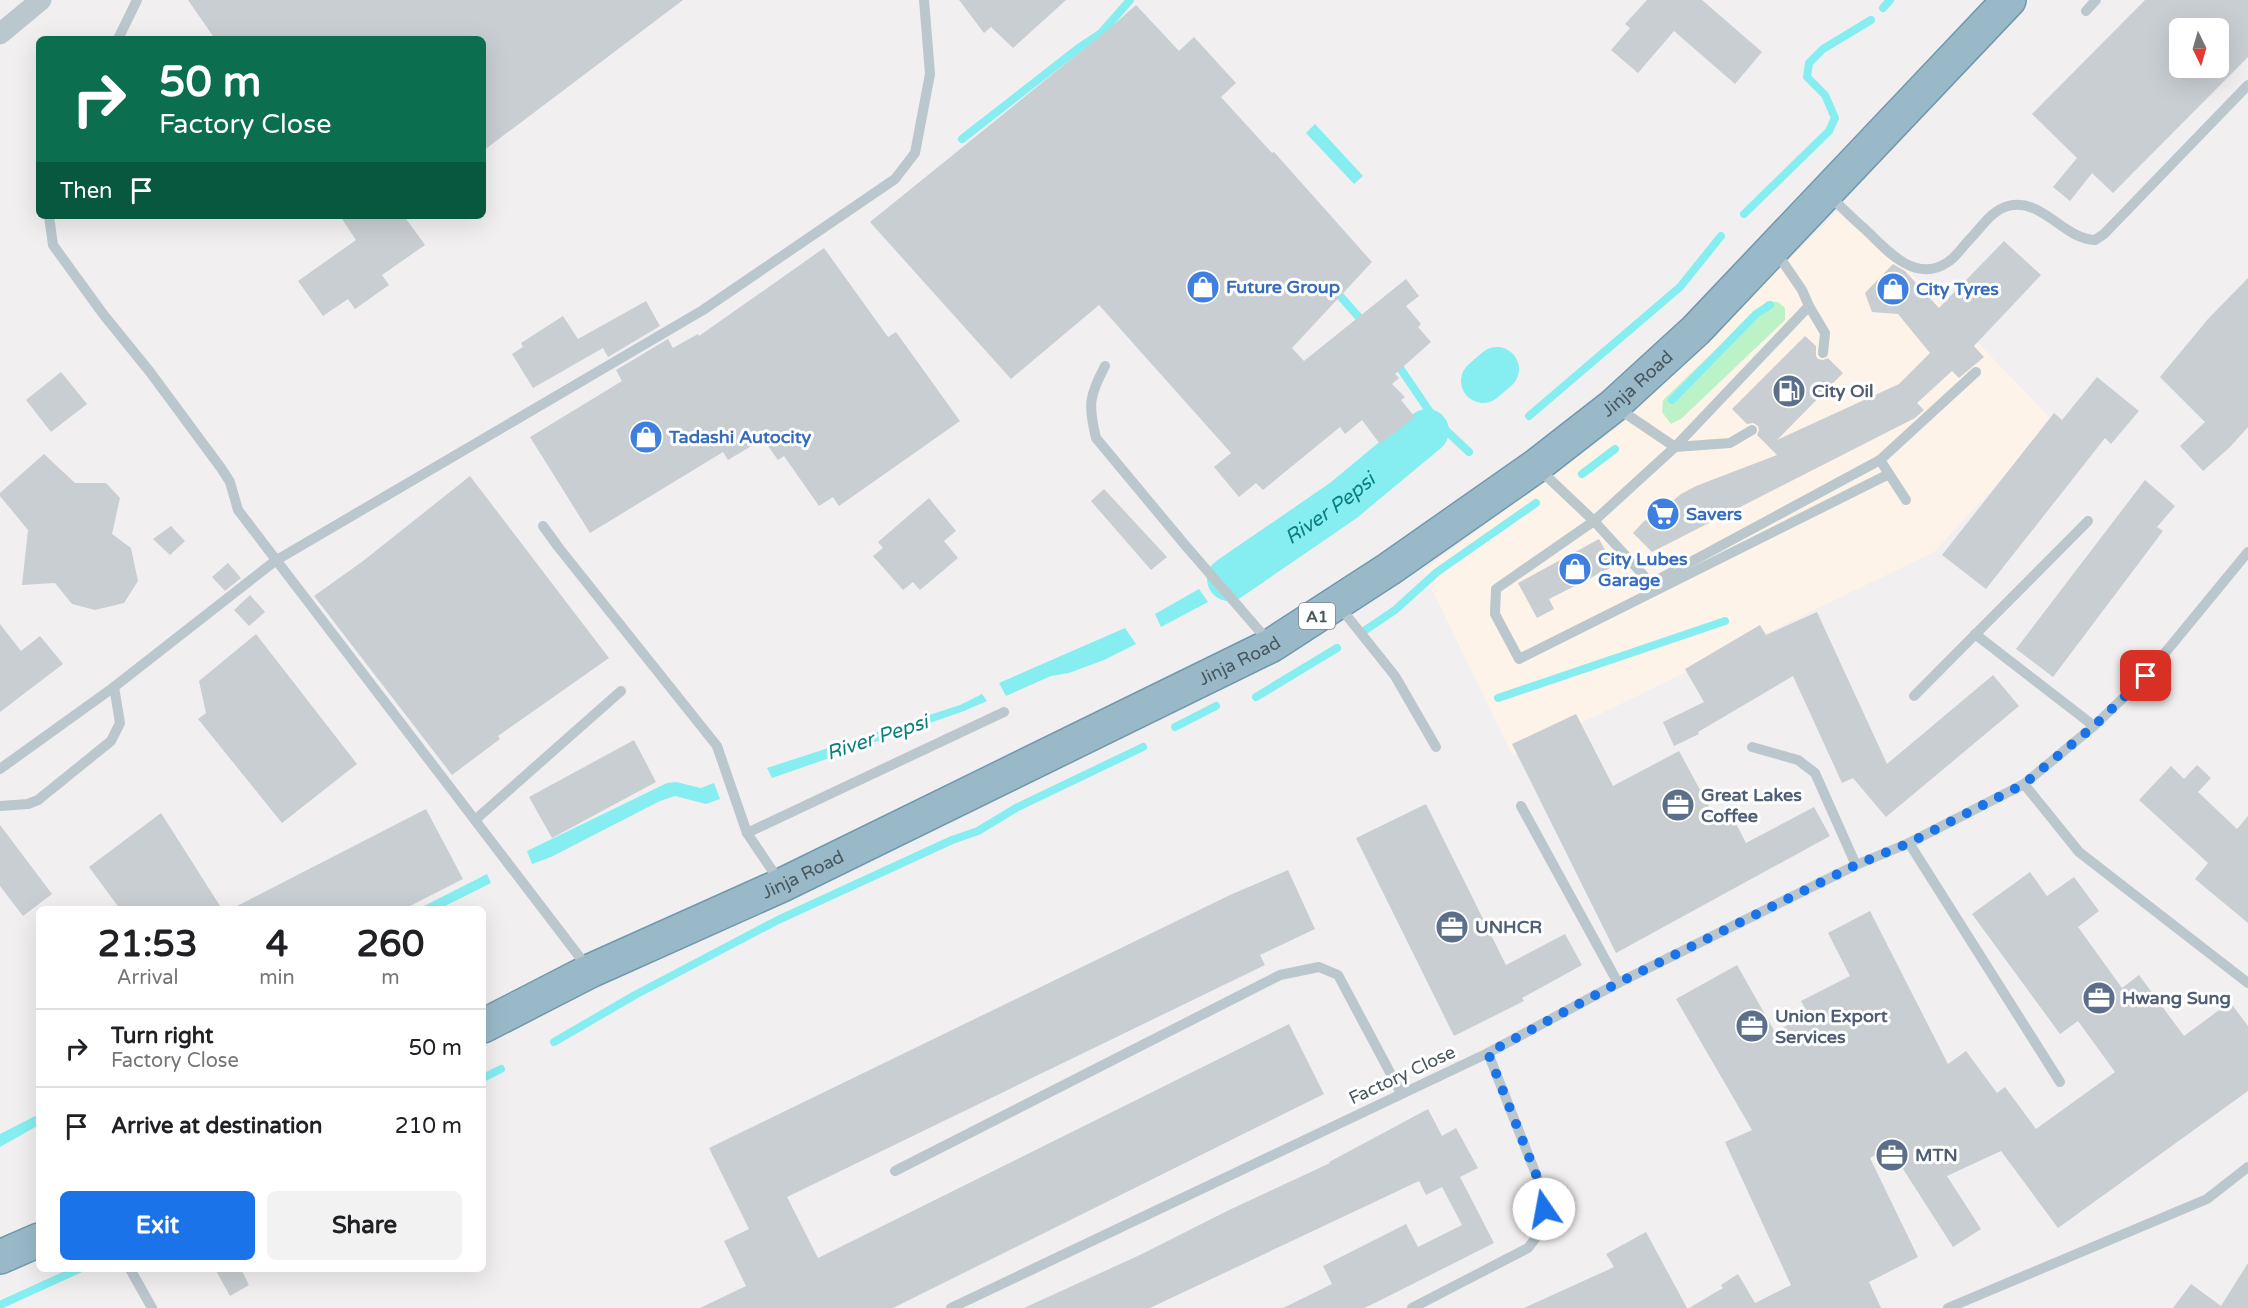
<!DOCTYPE html>
<html lang="en">
<head>
<meta charset="utf-8">
<style>
	:root { --surface:#fff; --page:#f2f2f2; --text:#202124; --muted:#757577; --line:#e0e0e0; --accent:#1a73e8 }
	body { margin:0; font-family:"Varela Round",sans-serif; background:var(--page); color:var(--text); height:100vh; display:flex; flex-direction:column; font-size:22px; white-space:nowrap }
	* { box-sizing:border-box; margin:0 }
	p { font-size:20px; color:var(--muted) }
	.icon { flex:none; width:33px; height:33px; fill:none; stroke:currentColor; stroke-width:2; stroke-linecap:round; stroke-linejoin:round }
	.map { position:relative; flex:1; overflow:hidden }
	.sheet { position:absolute; left:36px; top:906px; width:450px; height:366px; display:flex; flex-direction:column; background:var(--surface); border-radius:9px; box-shadow:0 6px 24px #0002 }
	.sheet>* { flex:none }
	.hud { position:absolute; left:36px; top:36px; width:450px; height:183px; border-radius:9px; box-shadow:0 6px 24px #0002; background:#0b6e4f; color:#fff; overflow:hidden }
	.needle { width:39px; rotate:175deg }
	.controls { position:absolute; left:2169px; top:18px; display:grid; gap:12px }
	.controls a { display:grid; place-items:center; width:60px; height:60px; border-radius:9px; background:var(--surface); box-shadow:0 6px 24px #0002; font-size:30px }
	.pin { position:absolute; display:grid; place-items:center; width:51px; height:51px; color:#fff; margin:-26px; border-radius:12px; box-shadow:0 3px 9px #0006 }
	.me { position:absolute; width:66px; margin:-33px; rotate:348deg; stroke-linejoin:round; filter:drop-shadow(0 0 4px #0008) }
	.turn { display:flex; align-items:center; gap:21px; height:126px; padding:0 24px; font-size:27px }
	.turn .icon { width:78px; height:78px; stroke-width:2.5 }
	.turn b { display:block; font-size:42px; line-height:51px }
	.then { display:flex; align-items:center; height:57px; padding:0 24px; background:#0003; gap:12px; font-size:22px }
	.eta { display:flex; justify-content:space-evenly; align-items:center; height:102px; text-align:center }
	.eta b { font-size:36px; font-weight:800; line-height:42px }
	.primary-button { display:flex; gap:12px; margin-top:auto; padding:12px 24px }
	.primary-button a { flex:1; height:69px; border-radius:9px; background:var(--accent); color:#fff; font-size:24px; font-weight:800; line-height:69px; text-align:center }
	.primary-button a+a { background:var(--page); color:var(--text) }
	ul { padding:0; list-style:none }
	li { display:flex; align-items:center; gap:18px; height:78px; padding:0 24px; border-top:2px solid var(--line) }
	li div { flex:1 }
	li b { display:block; font-size:22px }
	li em { font-style:normal }
	.map>svg:first-child { display:block }
	.commercial { fill:#fdf3e8 }
	.green { fill:#bcf2c7 }
	.water { fill:#86eef1 }
	.lines { fill:none; stroke-linecap:round; stroke-linejoin:round }
	.stream { stroke:#86eef1; stroke-width:8 }
	.river { stroke:#86eef1; stroke-width:44 }
	.building { fill:#c9ced2; fill-rule:evenodd }
	.trunk-casing { stroke:#7098ad; stroke-width:36 }
	.service { stroke:#bac7cd; stroke-width:10 }
	.minor { stroke:#bac7cd; stroke-width:21 }
	.trunk { stroke:#9ab9c8; stroke-width:33 }
	.route { stroke:#1a73e8; stroke-width:10; stroke-dasharray:0 18 }
	.labels { text-anchor:middle; stroke-width:6; stroke-linejoin:round; paint-order:stroke }
	.shield { fill:#fff; stroke:#7e898e; stroke-width:1.5 }
	.shield-label { font-size:16px; font-weight:bold; fill:#46575e }
	.shop-label { font-size:18px; font-weight:bold; fill:#366cbe; stroke:#fff; text-anchor:start }
	.street-label { font-size:18px; fill:#46575e; stroke:#fff }
	.service-label { font-size:18px; font-weight:bold; fill:#4e5e75; stroke:#fff; text-anchor:start }
	.water-label { font-size:20px; font-style:italic; fill:#097f82; stroke:#fff }
</style>
</head>
<body>
<div class="map">
<svg width="2248" height="1308" viewBox="0 0 2248 1308">
	<rect width="100%" height="100%" fill="#f2eff0"/>
	<polygon class="commercial" points="1845,204 2054,422 1934,552 1513,756 1423,571 1621,425"/>
	<polygon class="green" points="1767,301 1778,302 1785,308 1785,320 1681,419 1671,424 1662,412 1663,400"/>
	<g class="water">
		<polygon points="1315,124 1363,176 1354,184 1306,133"/>
		<polygon points="1423,426 1431,437 1351,500 1344,490"/>
		<polygon points="1322,500 1333,514 1234,585 1227,574"/>
		<polygon points="1199,589 1208,602 1161,627 1155,614"/>
		<polygon points="1125,628 1136,644 1104,660 1069,673 1051,676 1006,696 999,683"/>
		<polygon points="982,694 987,701 964,711 772,778 767,768 960,705"/>
		<polygon points="676,782 701,788 714,783 720,799 706,804 675,796 660,801 551,857 532,864 527,851 667,783"/>
		<polygon points="487,874 491,883 439,909 418,909"/>
		<polygon points="39,1114 39,1125 0,1147 0,1134"/>
	</g>
	<g class="lines">
		<g class="stream">
			<polyline points="1883,8 1890,0"/>
			<polyline points="962,139 1080,47 1101,33 1130,0"/>
			<polyline points="1744,214 1829,131 1835,118 1825,95 1807,77 1809,63 1823,49 1871,20"/>
			<polyline points="1334,289 1364,323"/>
			<polyline points="1396,362 1436,421 1469,452"/>
			<polyline points="1672,400 1756,314 1770,305"/>
			<polyline points="1529,416 1680,287 1721,236"/>
			<polyline points="1582,474 1615,449"/>
			<polyline points="1361,633 1395,610 1437,572 1536,503"/>
			<polyline points="1256,697 1337,648"/>
			<polyline points="1498,698 1725,621"/>
			<polyline points="1175,727 1216,706"/>
			<polyline points="554,1042 635,995 778,920 952,840 978,831 1016,808 1143,747"/>
			<polyline points="483,1078 501,1069"/>
			<polyline points="0,1305 79,1269"/>
		</g>
		<g class="river">
			<polyline points="1483,381 1497,369"/>
			<path id="s1" d="M1229,579L1344,500L1427,431"/>
		</g>
	</g>
	<g class="building">
		<polygon points="188,0 683,0 483,151 483,39 215,39"/>
		<polygon points="959,0 1066,0 1013,48 991,27 984,33"/>
		<polygon points="1647,0 1702,0 1762,52 1735,84 1674,31 1638,73 1611,50 1630,28 1625,24"/>
		<path d="M2145,0H2248V57L2113,193L2092,173L2070,201L2053,187L2077,158L2032,114ZM2180,28H2218V68H2180Z"/>
		<polygon points="1136,5 1179,51 1194,37 1236,83 1221,97 1272,153 1274,152 1372,262 1292,348 1304,361 1406,279 1419,296 1406,306 1421,324 1418,327 1431,342 1395,374 1399,378 1392,384 1405,397 1401,400 1415,417 1380,444 1362,420 1345,434 1340,427 1263,490 1256,483 1239,497 1214,467 1231,453 1099,305 1011,379 870,222 1112,26"/>
		<polygon points="340,216 404,216 425,245 382,275 389,285 355,309 348,299 323,316 298,281 356,240"/>
		<polygon points="2004,241 2041,275 1974,346 1984,357 1959,378 1952,371 1917,403 1924,410 1915,418 1652,552 1633,533 1644,521 1654,517 1681,494 1696,486 1777,455 1757,435 1759,430 1758,426 1753,423 1747,424 1732,409 1805,336 1816,346 1816,356 1818,359 1823,360 1828,358 1843,373 1777,440 1899,384 1930,353 1898,314 1872,312 1865,293 1893,264 1905,271 1939,308"/>
		<polygon points="824,248 888,337 896,332 960,421 839,506 833,497 819,506 784,456 778,460 763,439 728,460 723,452 590,533 530,437 622,381 616,370 668,339 673,348 698,334 699,336"/>
		<polygon points="2248,278 2248,427 2230,447 2203,471 2180,446 2205,422 2160,377 2208,319"/>
		<polygon points="646,301 660,326 608,357 603,348 533,388 512,354 523,347 521,343 563,316 578,339"/>
		<polygon points="61,372 87,404 51,432 26,400"/>
		<polygon points="2097,377 2139,411 2111,444 2105,438 1986,589 1942,555 2054,413 2062,420"/>
		<polygon points="44,454 75,483 106,483 120,498 112,534 131,548 138,581 124,603 95,610 72,604 55,583 22,585 28,530 0,496 0,493"/>
		<polygon points="470,476 609,658 498,736 500,739 452,775 314,596 363,561"/>
		<polygon points="2145,480 2175,506 2157,527 2163,531 2053,677 2016,649"/>
		<polygon points="1104,489 1167,557 1151,570 1091,501"/>
		<polygon points="929,498 956,531 944,541 958,558 920,590 913,582 903,590 873,556 883,548 878,542"/>
		<polygon points="171,526 185,541 170,555 153,539"/>
		<polygon points="1599,539 1614,566 1549,599 1554,609 1537,618 1518,583"/>
		<polygon points="228,563 241,578 225,591 212,577"/>
		<polygon points="250,595 265,612 249,626 234,610"/>
		<polygon points="1817,612 1887,764 1993,675 2019,706 1886,817 1853,778 1842,783 1793,676 1698,732 1699,734 1674,746 1663,722 1704,702 1685,669 1760,625 1766,635"/>
		<polygon points="0,624 21,651 40,636 63,664 0,712"/>
		<polygon points="256,634 357,764 282,823 198,719 206,713 199,681"/>
		<polygon points="1576,714 1613,786 1679,751 1719,825 1733,818 1746,843 1814,807 1830,836 1616,953 1512,744"/>
		<polygon points="634,740 656,782 552,838 529,797"/>
		<polygon points="2197,765 2211,778 2198,792 2237,829 2248,816 2248,923 2195,879 2208,863 2139,800 2171,766 2184,779"/>
		<polygon points="1426,804 1506,965 1565,934 1582,965 1522,998 1524,1001 1454,1036 1356,838"/>
		<polygon points="426,809 463,879 404,909 231,909"/>
		<polygon points="161,813 222,909 120,909 89,867"/>
		<polygon points="0,825 52,894 23,916 0,886"/>
		<polygon points="1288,870 1315,929 1260,955 1265,965 787,1197 818,1258 1289,1024 1324,1094 893,1308 700,1308 746,1286 724,1241 749,1229 709,1148 1230,895"/>
		<polygon points="2030,872 2047,896 2074,877 2099,911 2078,927 2122,988 2139,975 2184,1036 2230,1002 2248,1026 2248,1091 2058,1228 2001,1151 1947,1176 1981,1229 1953,1247 1889,1147 1870,1158 1918,1257 1869,1282 1881,1308 1689,1308 1723,1288 1721,1285 1738,1274 1755,1303 1791,1285 1725,1142 1752,1130 1676,999 1737,965 1775,1032 1808,1014 1801,1001 1850,976 1828,933 1870,911 1948,1064 1966,1051 1997,1093 2005,1087 2036,1129 2115,1072 2078,1021 2060,1034 1972,914"/>
		<polygon points="1428,1109 1442,1136 1456,1128 1478,1168 1460,1177 1494,1243 1381,1300 1364,1308 1283,1308 1332,1284 1323,1266 1406,1224 1418,1247 1462,1225 1442,1187 1426,1195 1419,1181 1150,1308 1024,1308 1142,1254 1227,1211 1330,1163 1329,1162"/>
		<polygon points="1646,1232 1687,1308 1524,1308 1614,1267 1606,1254"/>
		<polygon points="2248,1263 2248,1308 2173,1308 2191,1284 2221,1306"/>
		<polygon points="215,1269 241,1269 249,1285 230,1296"/>
	</g>
	<g class="lines">
		<g class="trunk-casing">
			<g id="trunk">
				<path id="s2" d="M483,1026L590,971L782,885L1272,645L1389,569L1536,466L1613,406L1696,330L2009,0"/>
				<polyline points="0,1257 39,1240"/>
			</g>
		</g>
		<g class="service">
			<polyline points="2086,11 2096,0"/>
			<polyline points="118,39 137,0"/>
			<path d="M1829,195C1841,207 1853,219 1866,230C1887,251 1916,284 1948,262C1956,257 1963,246 1970,239C1981,228 1992,210 2008,206C2042,197 2063,239 2095,240L2104,234L2248,85"/>
			<polyline points="49,216 53,245 103,314 150,372 221,468 230,482 238,510 588,968"/>
			<polyline points="1809,306 1825,333 1823,353"/>
			<path d="M1105,366C1089,396 1088,405 1096,438L1185,545L1270,643"/>
			<polyline points="1616,407 1675,447 1809,306 1802,290 1776,252"/>
			<polyline points="1539,469 1594,521 1496,589 1495,614 1519,659 1889,474"/>
			<polyline points="1906,500 1880,460 1976,372"/>
			<polyline points="543,526 559,548 717,746 747,833 780,882"/>
			<polyline points="1650,584 1880,460"/>
			<polyline points="1656,589 1594,521 1675,447 1730,443 1752,430"/>
			<polyline points="1339,606 1395,676 1436,747"/>
			<polyline points="1975,634 2094,726"/>
			<polyline points="1914,696 2088,521"/>
			<polyline points="1752,747 1798,760 1815,773 1856,865"/>
			<polyline points="0,769 114,687 275,561 703,310 895,179 915,153 930,74 924,0"/>
			<polyline points="2024,784 2079,852 2248,983"/>
			<polyline points="0,806 28,804 38,800 111,741 120,723 114,687"/>
			<polyline points="1521,806 1618,983"/>
			<polyline points="475,820 621,691"/>
			<polyline points="747,833 1004,712"/>
			<polyline points="1909,843 2060,1082"/>
			<polyline points="895,1171 1280,975 1319,967 1338,975 1401,1093"/>
			<polyline points="130,1269 152,1308"/>
			<polyline points="951,1308 1488,1053 1618,983 1856,865 1909,843 2024,784 2094,726 2146,676 2248,552"/>
			<polyline points="1412,1308 1528,1248 1542,1230 1544,1209 1541,1187 1488,1053"/>
			<polyline points="1948,1308 2207,1199 2248,1167"/>
		</g>
		<polyline class="minor" points="0,34 41,0"/>
		<use href="#trunk" class="trunk"/>
	</g>
	<g class="lines">
		<polyline class="route" points="1544,1209 1541,1187 1488,1053 1618,983 1856,865 1909,843 2024,784 2094,726 2146,676"/>
	</g>
	<defs>
		<g id="shop-disc" transform="scale(1.725)"><circle r="9.5" fill="#3f7fe0" stroke="#fff"/><path d="M-5-2.5h2.3a2.7 3.5 0 0 1 5.4 0H5L5.5 6h-11ZM-1.5-2.5h3a1.5 2.3 0 0 0-3 0Z" fill="#fff"/></g>
		<g id="fuel-disc" transform="scale(1.725)"><circle r="9.5" fill="#5c6f8a" stroke="#fff"/><path d="M-5.5-6h7V0h2V4h1.3V-2.5L3-4.5l.8-.8L6-3V5H2.5V1h-1V6h-7ZM-4.2-4.7v3.2H.2V-4.7Z" fill="#fff"/></g>
		<g id="supermarket-disc" transform="scale(1.725)"><circle r="9.5" fill="#3f7fe0" stroke="#fff"/><path d="M-6-5.5h2.5l.6 2H6L4.5 2H-2.5L-4.4-4H-6ZM-1.5 3.2a1.3 1.3 0 1 0 .1 0ZM3 3.2a1.3 1.3 0 1 0 .1 0Z" fill="#fff"/></g>
		<g id="office-disc" transform="scale(1.725)"><circle r="9.5" fill="#5c6f8a" stroke="#fff"/><path d="M-6-3h4V-5.5h4V-3h4V5H-6ZM-1-4.5V-3h2v-1.5ZM-6 0V1H6V0Z" fill="#fff"/></g>
	</defs>
	<g fill-rule="evenodd">
		<use href="#shop-disc" x="1203" y="287"/>
		<use href="#shop-disc" x="1893" y="289"/>
		<use href="#fuel-disc" x="1789" y="391"/>
		<use href="#shop-disc" x="646" y="437"/>
		<use href="#supermarket-disc" x="1663" y="514"/>
		<use href="#shop-disc" x="1575" y="569"/>
		<use href="#office-disc" x="1678" y="805"/>
		<use href="#office-disc" x="1452" y="927"/>
		<use href="#office-disc" x="2099" y="998"/>
		<use href="#office-disc" x="1752" y="1026"/>
		<use href="#office-disc" x="1892" y="1155"/>
	</g>
	<g class="labels">
		<rect class="shield" x="1299" y="603" width="36" height="26" rx="4.5"/>
		<g class="shield-label">
			<text x="1317" y="622">A1</text>
		</g>
		<g class="shop-label">
			<text x="1226" y="293">Future Group</text>
			<text x="1916" y="295">City Tyres</text>
			<text x="669" y="443">Tadashi Autocity</text>
			<text x="1686" y="520">Savers</text>
			<text x="1598" y="565">City Lubes<tspan x="1598" dy="21">Garage</tspan></text>
		</g>
		<g class="street-label">
			<text dy="6" stroke="none"><textPath href="#s2" startOffset="1326">Jinja Road</textPath></text>
			<text dy="6" stroke="none"><textPath href="#s2" startOffset="840">Jinja Road</textPath></text>
			<text dy="6" stroke="none"><textPath href="#s2" startOffset="354">Jinja Road</textPath></text>
			<text transform="translate(1402 1075) rotate(-25)" y="6">Factory Close</text>
		</g>
		<g class="service-label">
			<text x="1812" y="397">City Oil</text>
			<text x="1701" y="801">Great Lakes<tspan x="1701" dy="21">Coffee</tspan></text>
			<text x="1475" y="933">UNHCR</text>
			<text x="2122" y="1004">Hwang Sung</text>
			<text x="1775" y="1022">Union Export<tspan x="1775" dy="21">Services</tspan></text>
			<text x="1915" y="1161">MTN</text>
		</g>
		<g class="water-label">
			<text dy="7" stroke="none"><textPath href="#s1" startOffset="123">River Pepsi</textPath></text>
			<text transform="translate(877 737) rotate(-18)" y="7">River Pepsi</text>
		</g>
	</g>
</svg>
<div class="controls">
<a><svg class="needle" viewBox="-14 -14 28 28"><path d="M0-13l5 13h-10z" fill="#e53935"/><path d="M0 13l5-13h-10z" fill="#757577"/></svg></a>
</div>
<div class="pin" style="left:2146px;top:676px;background:#d93025"><svg class="icon" aria-label="arrive" viewBox="0 0 24 24"><path d="M6 21V4h12l-3 4 3 4H6"/></svg></div>
<svg class="me" style="left:1544px;top:1209px" viewBox="-20 -20 40 40"><circle r="19" fill="#fff"/><path d="M0-13L10 11 0 6-10 11z" fill="#1a73e8"/></svg>
<div class="hud">
<div class="turn"><svg class="icon" aria-label="right" viewBox="0 0 24 24"><path d="M7 20v-9h11M14 6l5 5-5 5"/></svg><div><b>50 m</b>Factory Close</div></div>
<div class="then">Then<svg class="icon" aria-label="arrive" viewBox="0 0 24 24"><path d="M6 21V4h12l-3 4 3 4H6"/></svg></div>
</div>
<section class="sheet">
<div class="eta">
<div><b>21:53</b><p>Arrival</p></div>
<div><b>4</b><p>min</p></div>
<div><b>260</b><p>m</p></div>
</div>
<ul>
<li><svg class="icon" aria-label="right" viewBox="0 0 24 24"><path d="M7 20v-9h11M14 6l5 5-5 5"/></svg><div><b>Turn right</b><p>Factory Close</p></div><em>50 m</em></li>
<li><svg class="icon" aria-label="arrive" viewBox="0 0 24 24"><path d="M6 21V4h12l-3 4 3 4H6"/></svg><div><b>Arrive at destination</b></div><em>210 m</em></li>
</ul>
<div class="primary-button"><a>Exit</a><a>Share</a></div>
</section>
</div>
</body>
</html>
